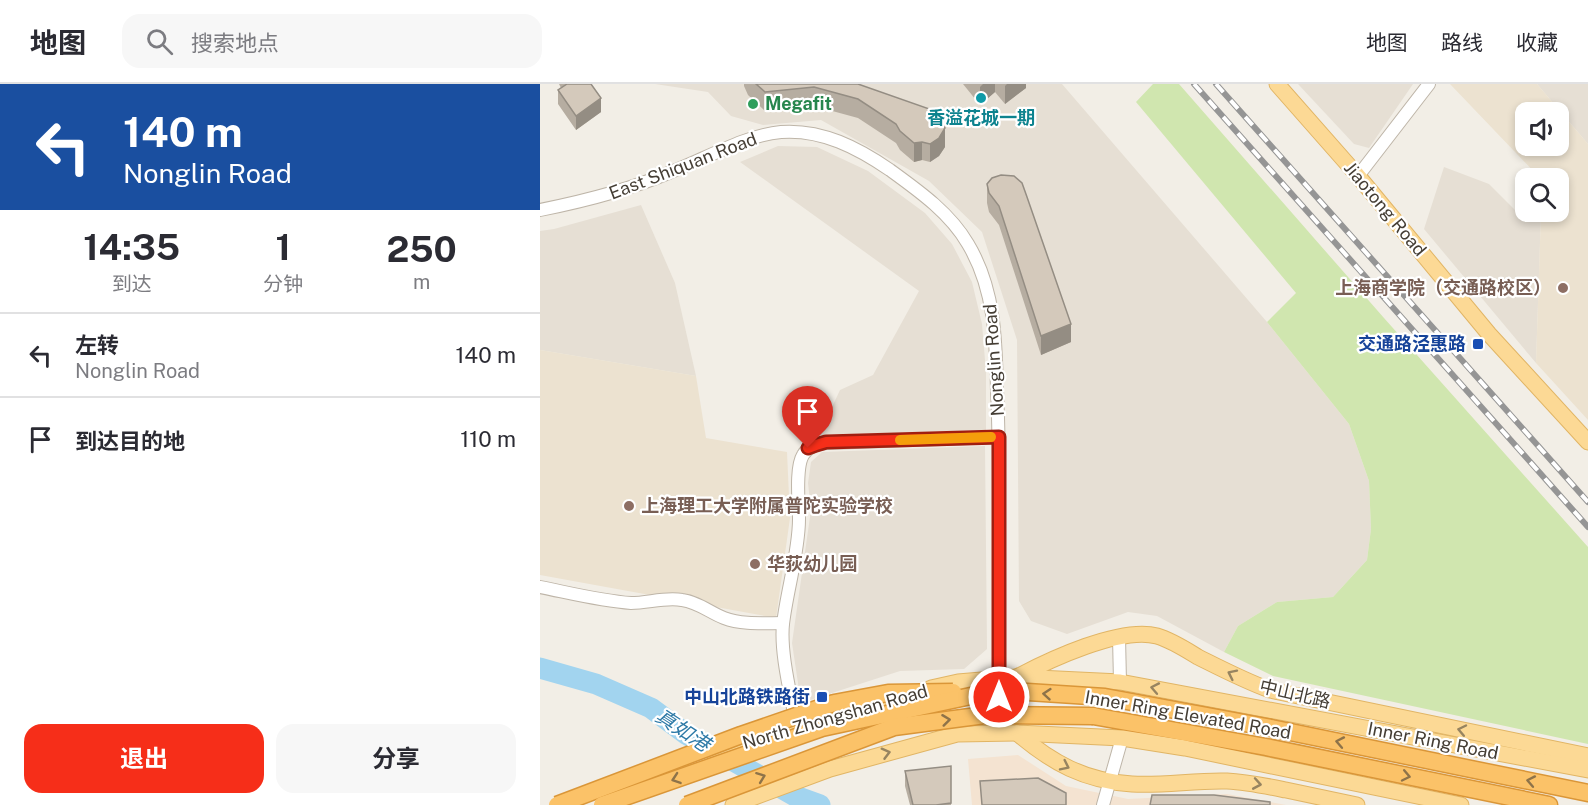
<!DOCTYPE html>
<html lang="zh">
<head>
<meta charset="utf-8">
<style>
	:root { --surface:#fff; --page:#f7f7f7; --text:#2b2b33; --muted:#7c7c81; --line:#e1e1e2; --accent:#f62e19 }
	body { margin:0; font-family:"Public Sans","Noto Sans SC",sans-serif; background:var(--page); color:var(--text); height:100vh; display:flex; flex-direction:column; font-size:22px; white-space:nowrap }
	* { box-sizing:border-box; margin:0 }
	p { font-size:20px; color:var(--muted) }
	.icon { flex:none; width:33px; height:33px; fill:none; stroke:currentColor; stroke-width:2; stroke-linecap:round; stroke-linejoin:round }
	.map { position:relative; flex:1; overflow:hidden }
	.sheet { display:flex; flex-direction:column; background:var(--surface); width:540px }
	.sheet>* { flex:none }
	.banner { background:#1a4fa0; color:#fff; overflow:hidden }
	.tools { position:absolute; left:975px; top:18px; display:grid; gap:12px }
	.tools a { display:grid; place-items:center; width:54px; height:54px; border-radius:12px; background:var(--surface); box-shadow:0 3px 9px #0003; font-size:30px }
	.pin { position:absolute; display:grid; place-items:center; width:51px; height:51px; color:#fff; margin:-62px -26px; border-radius:50% 50% 50% 0; rotate:-45deg; box-shadow:0 0 6px #0007 }
	.pin .icon { rotate:45deg }
	.me { position:absolute; width:66px; margin:-33px; rotate:0deg; stroke-linejoin:round; filter:drop-shadow(0 0 4px #0008) }
	.turn { display:flex; align-items:center; gap:21px; height:126px; padding:0 24px; font-size:27px }
	.turn .icon { width:78px; height:78px; stroke-width:2.5 }
	.turn b { display:block; font-size:42px; line-height:51px }
	.eta { display:flex; justify-content:space-evenly; align-items:center; height:102px; text-align:center }
	.eta b { font-size:36px; font-weight:700; line-height:42px }
	.button { display:flex; gap:12px; margin-top:auto; padding:12px 24px }
	.button a { flex:1; height:69px; border-radius:18px; background:var(--accent); color:#fff; font-size:24px; font-weight:700; line-height:69px; text-align:center }
	.button a+a { background:var(--page); color:var(--text) }
	ul { padding:0; list-style:none }
	li { display:flex; align-items:center; gap:18px; height:84px; padding:0 24px; border-top:2px solid var(--line) }
	li div { flex:1 }
	li b { display:block; font-size:22px }
	li em { font-style:normal }
	header { display:flex; align-items:center; gap:36px; box-sizing:border-box; height:84px; padding:0 30px; background:var(--surface); border-bottom:2px solid var(--line) }
	header strong { font-size:28px }
	nav { display:flex; gap:33px; margin-inline-start:auto; font-size:21px }
	.search { width:420px; height:54px; background:var(--page); display:flex; align-items:center; gap:15px; box-sizing:border-box; padding:0 21px; border-radius:18px; color:var(--muted); font-size:22px }
	main { display:flex; flex:1; min-height:0 }
	.map>svg:first-child { display:block }
	.residential { fill:#e6dfd4 }
	.commercial { fill:#f4e3d1 }
	.education { fill:#ece2d0; fill-rule:evenodd }
	.green { fill:#d0e6af }
	.lines { fill:none; stroke-linecap:round; stroke-linejoin:round }
	.river { stroke:#a2d4ef; stroke-width:21 }
	.minor-casing { stroke:#beb5a8; stroke-width:14 }
	.major-casing { stroke:#e1b565; stroke-width:17 }
	.highway-casing { stroke:#da9638; stroke-width:19 }
	.minor { stroke:#fff; stroke-width:12 }
	.major { stroke:#fcd995; stroke-width:15 }
	.highway { stroke:#fbc268; stroke-width:16 }
	.rail-casing { stroke:#959595; stroke-width:6 }
	.rail { stroke:#fff; stroke-width:4; stroke-dasharray:11; stroke-linecap:butt }
	.highway-bridge-casing { stroke:#da9638; stroke-width:19; stroke-linecap:butt }
	.highway-bridge { stroke:#fbc268; stroke-width:16 }
	.wall { fill:#b6ada1 }
	.shaded-wall { fill:#948d83 }
	.building { fill:#d4c9bb; stroke:#948d83; stroke-width:1.5 }
	.oneway { stroke:#978460 }
	.oneway2 { stroke:#8e7349 }
	.route-casing { stroke:#a01e10; stroke-width:15 }
	.route { stroke:#f62e19; stroke-width:10 }
	.slow { stroke:#f59e0b; stroke-width:10 }
	.culture-dot { fill:#0f9aa8; stroke:#fff; stroke-width:2 }
	.leisure-dot { fill:#2e9e5b; stroke:#fff; stroke-width:2 }
	.education-dot { fill:#8d6e63; stroke:#fff; stroke-width:2 }
	.transit-dot { fill:#1a4fb4; stroke:#fff; stroke-width:2 }
	.labels { text-anchor:middle; stroke-width:4.5; stroke-linejoin:round; paint-order:stroke }
	.leisure-label { font-size:18px; font-weight:bold; fill:#27864d; stroke:#fff; text-anchor:start }
	.culture-label { font-size:18px; font-weight:bold; fill:#0d838f; stroke:#fff }
	.street-label { font-size:18px; fill:#453e35; stroke:#fff }
	.education-label { font-size:18px; font-weight:bold; fill:#785e54; stroke:#fff; text-anchor:start }
	.transit-label { font-size:18px; font-weight:bold; fill:#164399; stroke:#fff; text-anchor:end }
	.water-label { font-size:20px; font-style:italic; fill:#2e7aa7; stroke:#fff }
</style>
</head>
<body>
<header>
<strong>地图</strong>
<div class="search"><svg class="icon" aria-label="search" viewBox="0 0 24 24"><circle cx="10" cy="10" r="6"/><path d="M15 15l6 6"/></svg>搜索地点</div>
<nav><a>地图</a><a>路线</a><a>收藏</a></nav>
</header>
<main>
<section class="sheet">
<div class="banner">
<div class="turn"><svg class="icon" aria-label="left" viewBox="0 0 24 24"><path d="M17 20v-9H6M10 6l-5 5 5 5"/></svg><div><b>140 m</b>Nonglin Road</div></div>
</div>
<div class="eta">
<div><b>14:35</b><p>到达</p></div>
<div><b>1</b><p>分钟</p></div>
<div><b>250</b><p>m</p></div>
</div>
<ul>
<li><svg class="icon" aria-label="left" viewBox="0 0 24 24"><path d="M17 20v-9H6M10 6l-5 5 5 5"/></svg><div><b>左转</b><p>Nonglin Road</p></div><em>140 m</em></li>
<li><svg class="icon" aria-label="arrive" viewBox="0 0 24 24"><path d="M6 21V4h12l-3 4 3 4H6"/></svg><div><b>到达目的地</b></div><em>110 m</em></li>
</ul>
<div class="button"><a>退出</a><a>分享</a></div>
</section>
<div class="map">
<svg width="1048" height="721" viewBox="0 0 1048 721">
	<rect width="100%" height="100%" fill="#f2eee6"/>
	<g class="residential">
		<polygon points="115,0 522,0 727,238 809,340 829,397 831,445 827,476 793,513 737,518 698,542 684,568 617,532 588,528 527,550 491,537 479,517 477,256 442,148 389,97 281,36 223,41 191,32 168,8"/>
		<polygon points="758,0 873,0 829,64 814,60"/>
		<polygon points="998,0 1048,0 1048,60 997,0"/>
		<polygon points="238,62 277,63 328,87 385,129 412,160 432,198 442,240 446,288 446,346 279,351 300,306 333,291 379,207 200,78"/>
		<polygon points="904,83 949,100 977,128 1001,129 996,279 884,145"/>
		<polygon points="101,121 135,199 156,292 0,266 0,147 14,145"/>
		<polygon points="445,362 447,565 424,585 360,587 261,619 252,559 271,426 268,399 271,378 282,368"/>
	</g>
	<polygon class="commercial" points="478,671 526,702 588,715 687,710 746,721 432,721 428,675"/>
	<g class="education">
		<path d="M910,0H997L1048,60V336L996,279L1001,128H1018V94H1000ZM986,28H1018V62H986Z"/>
		<polygon points="0,266 156,292 166,354 247,368 250,434 236,534 0,491"/>
	</g>
	<polygon class="green" points="613,0 639,0 844,234 1048,463 1048,660 733,592 684,568 698,542 737,518 793,513 827,476 831,445 829,397 809,340 727,238 756,209 596,18"/>
	<g class="lines">
		<polyline class="river" points="0,584 56,600 111,624 146,650 255,712 280,721"/>
		<g class="minor-casing">
			<g id="minor">
				<polyline points="818,92 889,0"/>
				<path d="M0,126C45,117 89,106 131,88C165,75 206,51 241,48C282,45 318,64 350,86C379,107 410,129 428,160C455,205 456,256 457,307C459,346 459,385 459,424C459,499 459,574 459,650"/>
				<path d="M0,503C30,509 61,517 91,519C108,519 125,513 142,516C158,518 169,528 184,534C202,541 224,539 243,539"/>
				<polyline points="579,553 580,598"/>
				<path d="M256,640C251,611 240,569 243,540C247,506 259,468 259,435C259,419 255,384 263,371C268,362 277,360 286,359L459,353"/>
				<polyline points="563,721 582,654"/>
			</g>
		</g>
		<g class="major-casing">
			<g id="major">
				<polyline points="737,0 818,92 949,250 1048,358"/>
				<path d="M477,593C509,576 581,542 617,552C631,556 645,565 658,573C682,585 705,597 730,606L1048,672"/>
				<polyline points="391,604 418,598 477,593 580,598 1048,686"/>
				<path d="M477,649C512,679 545,697 592,700C623,702 655,696 687,697C707,698 726,702 746,706C770,711 793,716 817,721"/>
				<polyline points="173,669 339,616"/>
				<polyline points="193,721 290,685 417,650 477,649 582,654 645,664 921,721"/>
			</g>
		</g>
		<g class="highway-casing">
			<g id="highway">
				<polyline points="553,632 726,663 1009,721"/>
				<polyline points="731,644 1048,709"/>
			</g>
		</g>
		<use href="#minor" class="minor"/>
		<use href="#major" class="major"/>
		<use href="#highway" class="highway"/>
		<g class="rail-casing">
			<g id="rail">
				<polyline points="654,0 1048,443"/>
				<polyline points="676,0 1048,418"/>
			</g>
		</g>
		<use href="#rail" class="rail"/>
		<g class="highway-bridge-casing">
			<g id="highway-bridge">
				<polyline points="17,721 201,651 294,619 348,609 413,608"/>
				<polyline points="62,721 282,644 440,610 471,607 565,613 731,644"/>
				<polyline points="147,721 354,643 445,631 553,632"/>
			</g>
		</g>
		<use href="#highway-bridge" class="highway-bridge"/>
	</g>
	<g class="wall">
		<polygon points="19,0 51,0 61,28 36,46 18,20 18,6 21,4"/>
		<polygon points="204,0 318,0 405,63 399,72 390,78 382,76 374,78 360,66 356,59 318,34 274,22 225,27 208,11 204,2"/>
		<polygon points="423,0 486,0 486,4 465,20 455,8 440,21"/>
		<polygon points="447,100 531,258 501,271 459,141 449,128 447,119"/>
		<polygon points="411,682 411,721 370,721 365,702 365,687"/>
	</g>
	<g class="shaded-wall">
		<polygon points="443,0 455,0 455,8 440,21 440,3"/>
		<polygon points="467,0 486,0 486,4 465,20 465,2"/>
		<polygon points="61,14 61,28 36,46 36,32"/>
		<polygon points="405,44 405,63 399,72 390,78 390,60"/>
		<polygon points="382,58 382,76 374,78 374,59"/>
		<polygon points="531,240 531,258 501,271 501,252"/>
	</g>
	<g class="building">
		<polygon points="27,0 51,0 61,14 36,32 18,6"/>
		<polygon points="216,0 318,0 398,28 405,44 399,54 390,60 382,58 374,59 360,47 356,40 318,15 274,3 225,8"/>
		<polygon points="461,91 474,92 482,99 487,113 531,240 501,252 459,122 449,109 447,100 452,94"/>
		<polygon points="411,682 411,719 396,721 373,721 365,687"/>
		<polygon points="498,694 526,709 526,721 442,721 440,697"/>
		<polygon points="612,711 674,711 730,718 730,721 610,721"/>
	</g>
	<defs><path id="oneway-chevron" d="M-2-3.5L2.5 0L-2 3.5" fill="none" stroke-width="1.6" stroke-linecap="round" stroke-linejoin="round" transform="scale(1.5)"/></defs>
	<g class="oneway">
		<use href="#oneway-chevron" transform="translate(692 590) rotate(-154)"/>
		<use href="#oneway-chevron" transform="translate(615 604) rotate(-169)"/>
		<use href="#oneway-chevron" transform="translate(922 646) rotate(-168)"/>
		<use href="#oneway-chevron" transform="translate(346 669) rotate(-15)"/>
		<use href="#oneway-chevron" transform="translate(525 682) rotate(26)"/>
		<use href="#oneway-chevron" transform="translate(717 700) rotate(10)"/>
	</g>
	<g class="oneway2">
		<use href="#oneway-chevron" transform="translate(507 610) rotate(-175)"/>
		<use href="#oneway-chevron" transform="translate(406 636) rotate(-7)"/>
		<use href="#oneway-chevron" transform="translate(800 658) rotate(-169)"/>
		<use href="#oneway-chevron" transform="translate(866 692) rotate(12)"/>
		<use href="#oneway-chevron" transform="translate(221 693) rotate(-21)"/>
		<use href="#oneway-chevron" transform="translate(136 695) rotate(161)"/>
		<use href="#oneway-chevron" transform="translate(991 697) rotate(-169)"/>
	</g>
	<g class="lines">
		<g class="route-casing">
			<polyline id="route" points="268,364 276,361 286,358 459,353 459,613"/>
		</g>
		<use href="#route" class="route"/>
		<polyline class="slow" points="360,356 451,353"/>
	</g>
	<circle class="culture-dot" cx="441" cy="14" r="6"/>
	<circle class="leisure-dot" cx="213" cy="20" r="6"/>
	<g class="education-dot">
		<circle cx="1023" cy="204" r="6"/>
		<circle cx="89" cy="422" r="6"/>
		<circle cx="215" cy="480" r="6"/>
	</g>
	<g class="transit-dot">
		<rect x="932" y="254" width="12" height="12" rx="3"/>
		<rect x="276" y="607" width="12" height="12" rx="3"/>
	</g>
	<g class="labels">
		<g class="leisure-label">
			<text x="225" y="26">Megafit</text>
		</g>
		<g class="culture-label">
			<text x="441" y="40">香溢花城一期</text>
		</g>
		<g class="street-label">
			<text transform="translate(143 82) rotate(-21)" y="6">East Shiquan Road</text>
			<text transform="translate(845 125) rotate(50)" y="6">Jiaotong Road</text>
			<text transform="translate(454 276) rotate(-94)" y="6">Nonglin Road</text>
			<text transform="translate(755 610) rotate(13)" y="6">中山北路</text>
			<text transform="translate(648 631) rotate(10)" y="6">Inner Ring Elevated Road</text>
			<text transform="translate(295 633) rotate(-16)" y="6">North Zhongshan Road</text>
			<text transform="translate(893 657) rotate(11)" y="6">Inner Ring Road</text>
		</g>
		<g class="education-label">
			<text x="1011" y="210" text-anchor="end">上海商学院（交通路校区）</text>
			<text x="101" y="428">上海理工大学附属普陀实验学校</text>
			<text x="227" y="486">华荻幼儿园</text>
		</g>
		<g class="transit-label">
			<text x="926" y="266">交通路泾惠路</text>
			<text x="270" y="619">中山北路铁路街</text>
		</g>
		<g class="water-label">
			<text transform="translate(143 646) rotate(33)" y="7">真如港</text>
		</g>
	</g>
</svg>
<div class="tools">
<a><svg class="icon" aria-label="sound" viewBox="0 0 24 24"><path d="M4 9h4l5-4v14l-5-4H4zM17 9q2 3 0 6"/></svg></a>
<a><svg class="icon" aria-label="search" viewBox="0 0 24 24"><circle cx="10" cy="10" r="6"/><path d="M15 15l6 6"/></svg></a>
</div>
<div class="pin" style="left:268px;top:364px;background:#d93025"><svg class="icon" aria-label="arrive" viewBox="0 0 24 24"><path d="M6 21V4h12l-3 4 3 4H6"/></svg></div>
<svg class="me" style="left:459px;top:613px" viewBox="-20 -20 40 40"><circle r="17" fill="#f62e19" stroke="#fff" stroke-width="3"/><path d="M0-11L8 9 0 5-8 9z" fill="#fff"/></svg>
</div>
</main>
</body>
</html>
